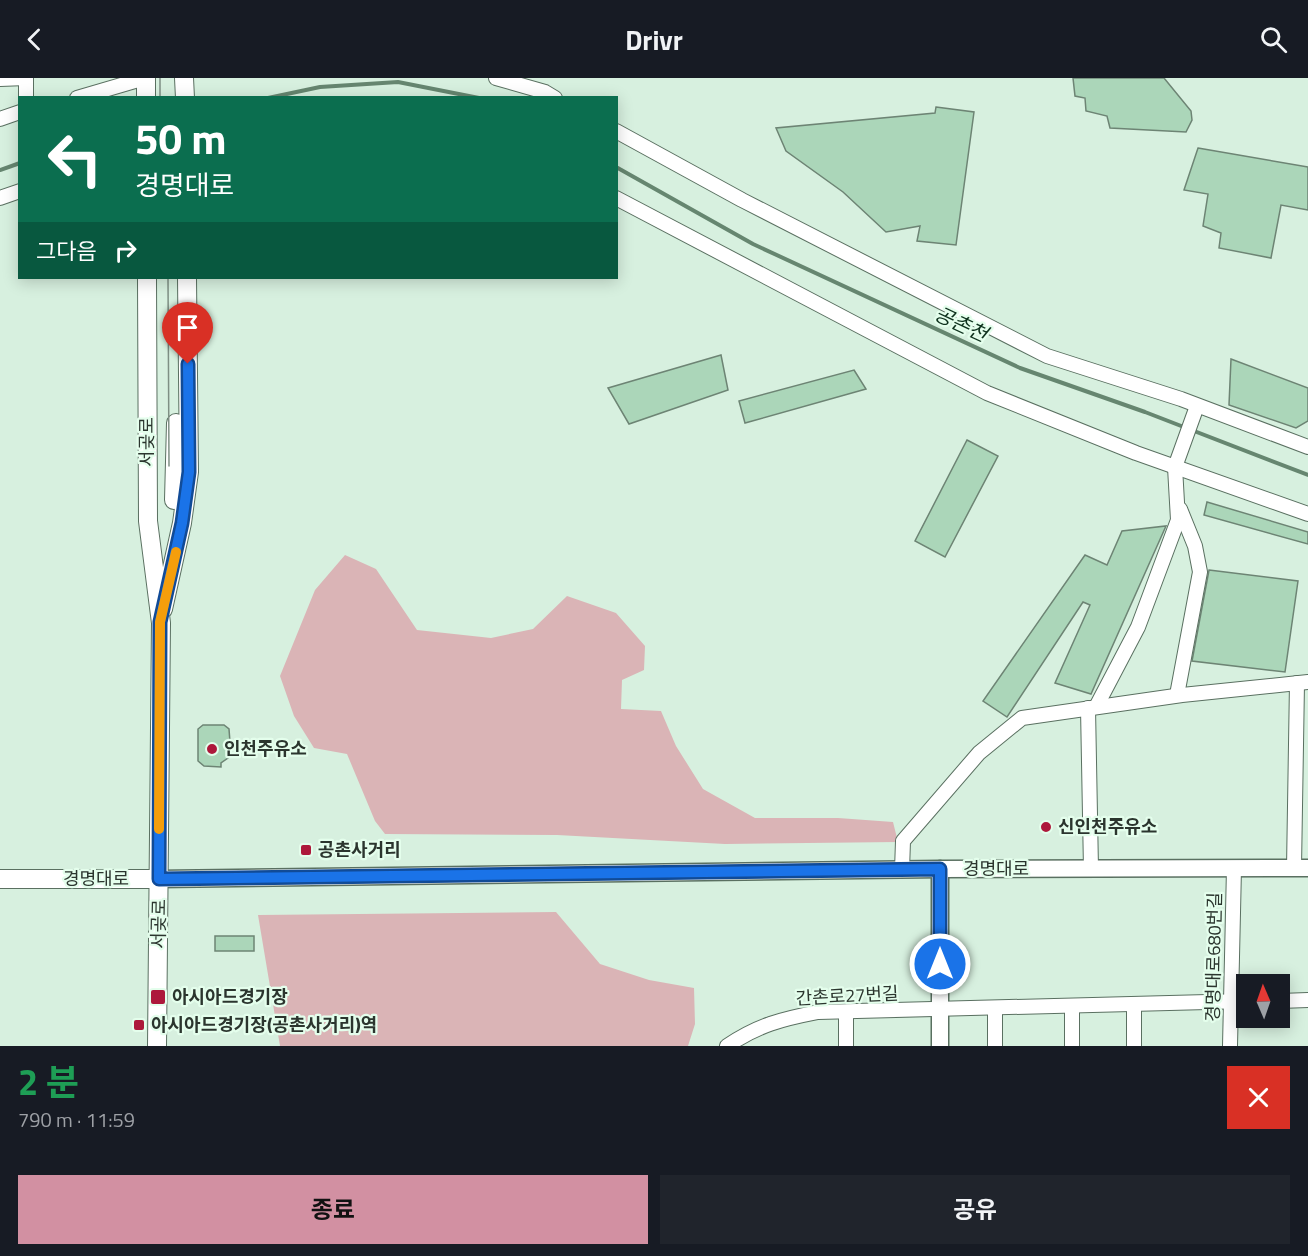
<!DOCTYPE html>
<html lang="ko">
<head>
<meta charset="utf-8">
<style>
	:root { --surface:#171b24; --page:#20242c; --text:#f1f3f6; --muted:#9ea1a6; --accent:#d290a2 }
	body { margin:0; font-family:"Titillium Web","Noto Sans KR",sans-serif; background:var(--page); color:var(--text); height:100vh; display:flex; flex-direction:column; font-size:22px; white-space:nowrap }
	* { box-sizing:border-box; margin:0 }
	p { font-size:20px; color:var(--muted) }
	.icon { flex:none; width:33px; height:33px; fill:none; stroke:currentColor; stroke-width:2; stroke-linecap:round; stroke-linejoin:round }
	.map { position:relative; height:968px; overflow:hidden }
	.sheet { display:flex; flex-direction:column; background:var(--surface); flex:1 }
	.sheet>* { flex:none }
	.guide { position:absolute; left:18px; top:18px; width:600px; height:183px; border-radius:0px; box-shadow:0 3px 15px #0003; background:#0b6e4f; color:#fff; overflow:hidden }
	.needle { width:39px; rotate:358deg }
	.fabs { position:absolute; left:1236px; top:896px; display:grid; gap:12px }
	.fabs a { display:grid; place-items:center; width:54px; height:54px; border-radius:0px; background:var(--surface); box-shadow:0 3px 15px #0003; font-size:30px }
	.pin { position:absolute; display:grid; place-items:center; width:51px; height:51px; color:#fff; margin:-62px -26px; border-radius:50% 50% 50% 0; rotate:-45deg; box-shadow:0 0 6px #0007 }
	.pin .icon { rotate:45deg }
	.me { position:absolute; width:66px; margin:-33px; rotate:0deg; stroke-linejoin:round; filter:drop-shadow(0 0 4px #0008) }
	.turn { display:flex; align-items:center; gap:21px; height:126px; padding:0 18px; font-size:27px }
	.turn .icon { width:78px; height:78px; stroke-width:2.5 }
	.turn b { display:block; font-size:42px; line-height:51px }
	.then { display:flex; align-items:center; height:57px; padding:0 18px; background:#0003; gap:12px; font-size:22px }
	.round { display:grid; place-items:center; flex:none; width:63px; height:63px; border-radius:0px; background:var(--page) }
	.summary { display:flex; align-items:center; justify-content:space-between; height:102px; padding:0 18px }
	h1 { font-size:36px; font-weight:700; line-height:45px; color:#1e9e55 }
	.action { display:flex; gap:12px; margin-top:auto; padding:12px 18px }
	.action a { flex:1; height:69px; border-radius:0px; background:var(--accent); color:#111; font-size:24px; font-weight:700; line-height:69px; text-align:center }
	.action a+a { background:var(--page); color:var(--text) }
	header { display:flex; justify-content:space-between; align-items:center; height:78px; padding:0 18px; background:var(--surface); font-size:27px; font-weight:700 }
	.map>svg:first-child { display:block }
	.green { fill:#dab4b6 }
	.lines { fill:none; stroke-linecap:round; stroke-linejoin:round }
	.stream { stroke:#668670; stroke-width:4 }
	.building { fill:#abd6b9; stroke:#6d8474; stroke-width:1.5 }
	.minor-casing { stroke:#5a7061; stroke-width:16 }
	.tertiary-casing { stroke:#5a7061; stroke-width:19 }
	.secondary-casing { stroke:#5a7061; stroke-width:20 }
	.minor { stroke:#fff; stroke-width:14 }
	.tertiary { stroke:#fff; stroke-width:16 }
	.secondary { stroke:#fff; stroke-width:18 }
	.tram { stroke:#7e8f84; stroke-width:1.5 }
	.route-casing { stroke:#114b97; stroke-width:15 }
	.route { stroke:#1a73e8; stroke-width:10 }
	.slow { stroke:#f59e0b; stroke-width:10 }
	.poi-dot { fill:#ad183b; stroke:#e4feec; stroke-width:2 }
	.labels { text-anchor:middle; stroke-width:4.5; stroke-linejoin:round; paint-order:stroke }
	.street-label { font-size:18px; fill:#2b352e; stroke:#e4feec }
	.poi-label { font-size:18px; font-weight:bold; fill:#2b352e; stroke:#e4feec; text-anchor:start }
	.water-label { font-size:20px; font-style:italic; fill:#0e311d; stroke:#e4feec }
</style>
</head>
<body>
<header><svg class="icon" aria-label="back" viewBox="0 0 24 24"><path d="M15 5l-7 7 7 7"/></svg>Drivr<svg class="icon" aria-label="search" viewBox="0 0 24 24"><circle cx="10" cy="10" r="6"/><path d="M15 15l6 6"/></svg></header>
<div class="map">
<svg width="1308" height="968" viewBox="0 0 1308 968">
	<rect width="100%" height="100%" fill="#d7f0df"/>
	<g class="green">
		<polygon points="345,477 376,491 417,552 491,560 533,551 567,518 616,535 645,568 644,592 622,602 621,631 661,633 676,668 703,711 755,740 838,740 893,744 898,764 725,766 557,757 385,756 375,743 347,676 314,670 294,638 280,598 315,512"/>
		<polygon points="556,834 600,886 649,902 694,910 695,946 688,968 280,968 258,837"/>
	</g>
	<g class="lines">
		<g class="stream">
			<polyline points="268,20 320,9 398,4 479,20"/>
			<polyline points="616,89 753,166 1020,290 1145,334 1308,397"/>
			<polyline points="0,92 20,85"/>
		</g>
	</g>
	<g class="building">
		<polygon points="1073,0 1164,0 1191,33 1192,42 1186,54 1110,50 1107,38 1086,33 1085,20 1075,18"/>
		<polygon points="936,29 974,34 956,167 917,163 920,148 886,154 843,114 786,73 776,50 935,35"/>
		<polygon points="1198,70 1308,89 1308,132 1281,127 1271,180 1219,170 1221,155 1203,148 1208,116 1184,112"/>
		<polygon points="721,277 728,312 629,346 608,310"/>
		<polygon points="1231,281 1308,310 1308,343 1296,350 1229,327"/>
		<polygon points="854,292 866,311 745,345 739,323"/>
		<polygon points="967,362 998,378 945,479 915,463"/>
		<polygon points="1207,424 1308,454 1308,466 1204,437"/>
		<polygon points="1166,448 1091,616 1055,605 1090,527 1083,524 1007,639 983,623 1085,477 1107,487 1122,453"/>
		<polygon points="1209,492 1298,503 1285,594 1192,583"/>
		<polygon points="203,647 224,647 229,651 231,678 221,685 221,689 204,688 198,683 198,651"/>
		<rect x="215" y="858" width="39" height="15"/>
	</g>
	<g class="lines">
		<g class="minor-casing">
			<g id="minor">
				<polyline points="496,0 545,14 555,20"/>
				<polyline points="0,1 26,0"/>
				<polyline points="26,1 26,20"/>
				<polyline points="77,20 145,0"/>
				<polyline points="0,41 20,34"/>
				<polyline points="616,53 742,122 1047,278 1181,321 1308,369"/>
				<polyline points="0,120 20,113"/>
				<polyline points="616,120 987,315 1136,375 1308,436"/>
				<polyline points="1177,617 1200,494 1195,468 1180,431"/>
				<polyline points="1096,629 1138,549 1178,442 1175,389 1197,328"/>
				<polyline points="1088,630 1091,791"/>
				<polyline points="1294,790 1297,605"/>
				<polyline points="902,792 903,763 979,675 1022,640 1182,617 1308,604"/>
				<polyline points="1280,923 1308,922"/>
				<polyline points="1072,928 1072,968"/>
				<polyline points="995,931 995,968"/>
				<path d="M727,968C758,947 782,941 818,934L1246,923"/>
				<polyline points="846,968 846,934"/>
				<polyline points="1134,968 1134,926"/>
				<polyline points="1230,968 1234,790"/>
			</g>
		</g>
		<g class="tertiary-casing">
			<g id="tertiary">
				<polyline points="159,801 940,791 1308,790"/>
				<polyline points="940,968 940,791"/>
			</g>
		</g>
		<g class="secondary-casing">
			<g id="secondary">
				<polyline points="146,0 146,20"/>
				<polyline points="184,0 185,20"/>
				<polyline points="147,200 148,443 161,545 157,968"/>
				<polyline points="174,422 176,345"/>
				<polyline points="163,531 182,445 189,394 187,200"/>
				<polyline points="0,801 159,801"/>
			</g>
		</g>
		<use href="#minor" class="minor"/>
		<use href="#tertiary" class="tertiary"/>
		<use href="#secondary" class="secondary"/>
		<g class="tram">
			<polyline points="160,0 160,20"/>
			<polyline points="168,200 169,388"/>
		</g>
	</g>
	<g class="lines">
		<g class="route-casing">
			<polyline id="route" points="188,286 189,394 182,445 160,544 159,801 940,791 940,886"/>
		</g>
		<use href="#route" class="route"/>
		<polyline class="slow" points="159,751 160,544 176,474"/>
	</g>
	<g class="poi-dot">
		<circle cx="212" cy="671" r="6"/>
		<circle cx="1046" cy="749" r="6"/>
		<rect x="300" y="766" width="12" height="12" rx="3"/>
		<rect x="150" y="911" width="16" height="16" rx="3"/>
		<rect x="133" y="941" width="12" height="12" rx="3"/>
	</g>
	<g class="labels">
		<g class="street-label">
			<text transform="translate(147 364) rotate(-90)" y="6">서곶로</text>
			<text x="996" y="797">경명대로</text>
			<text x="96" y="807">경명대로</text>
			<text transform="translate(159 846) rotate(-89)" y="6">서곶로</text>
			<text transform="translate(1214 879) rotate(-89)" y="6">경명대로680번길</text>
			<text transform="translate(847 918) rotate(-3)" y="6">간촌로27번길</text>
		</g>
		<g class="poi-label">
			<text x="224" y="677">인천주유소</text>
			<text x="1058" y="755">신인천주유소</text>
			<text x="318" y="778">공촌사거리</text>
			<text x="172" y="925">아시아드경기장</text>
			<text x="151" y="953">아시아드경기장(공촌사거리)역</text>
		</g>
		<g class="water-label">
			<text transform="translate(961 246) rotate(25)" y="7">공촌천</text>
		</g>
	</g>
</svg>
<div class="fabs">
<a><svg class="needle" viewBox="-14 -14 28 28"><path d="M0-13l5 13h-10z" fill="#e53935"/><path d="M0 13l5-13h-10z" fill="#9ea1a6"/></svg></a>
</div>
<div class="pin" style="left:188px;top:286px;background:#d93025"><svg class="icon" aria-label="arrive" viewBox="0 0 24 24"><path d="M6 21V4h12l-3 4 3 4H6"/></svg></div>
<svg class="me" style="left:940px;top:886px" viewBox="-20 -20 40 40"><circle r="17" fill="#1a73e8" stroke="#fff" stroke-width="3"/><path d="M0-11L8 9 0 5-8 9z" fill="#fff"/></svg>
<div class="guide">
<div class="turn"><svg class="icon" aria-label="left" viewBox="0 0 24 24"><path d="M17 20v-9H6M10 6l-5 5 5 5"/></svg><div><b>50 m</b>경명대로</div></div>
<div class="then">그다음<svg class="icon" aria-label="right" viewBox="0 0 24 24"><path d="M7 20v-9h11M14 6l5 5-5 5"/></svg></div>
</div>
</div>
<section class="sheet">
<div class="summary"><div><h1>2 분</h1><p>790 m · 11:59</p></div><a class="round" style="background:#d93025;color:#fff"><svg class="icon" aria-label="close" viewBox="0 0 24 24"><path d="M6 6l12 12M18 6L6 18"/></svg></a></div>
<div class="action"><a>종료</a><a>공유</a></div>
</section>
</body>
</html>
